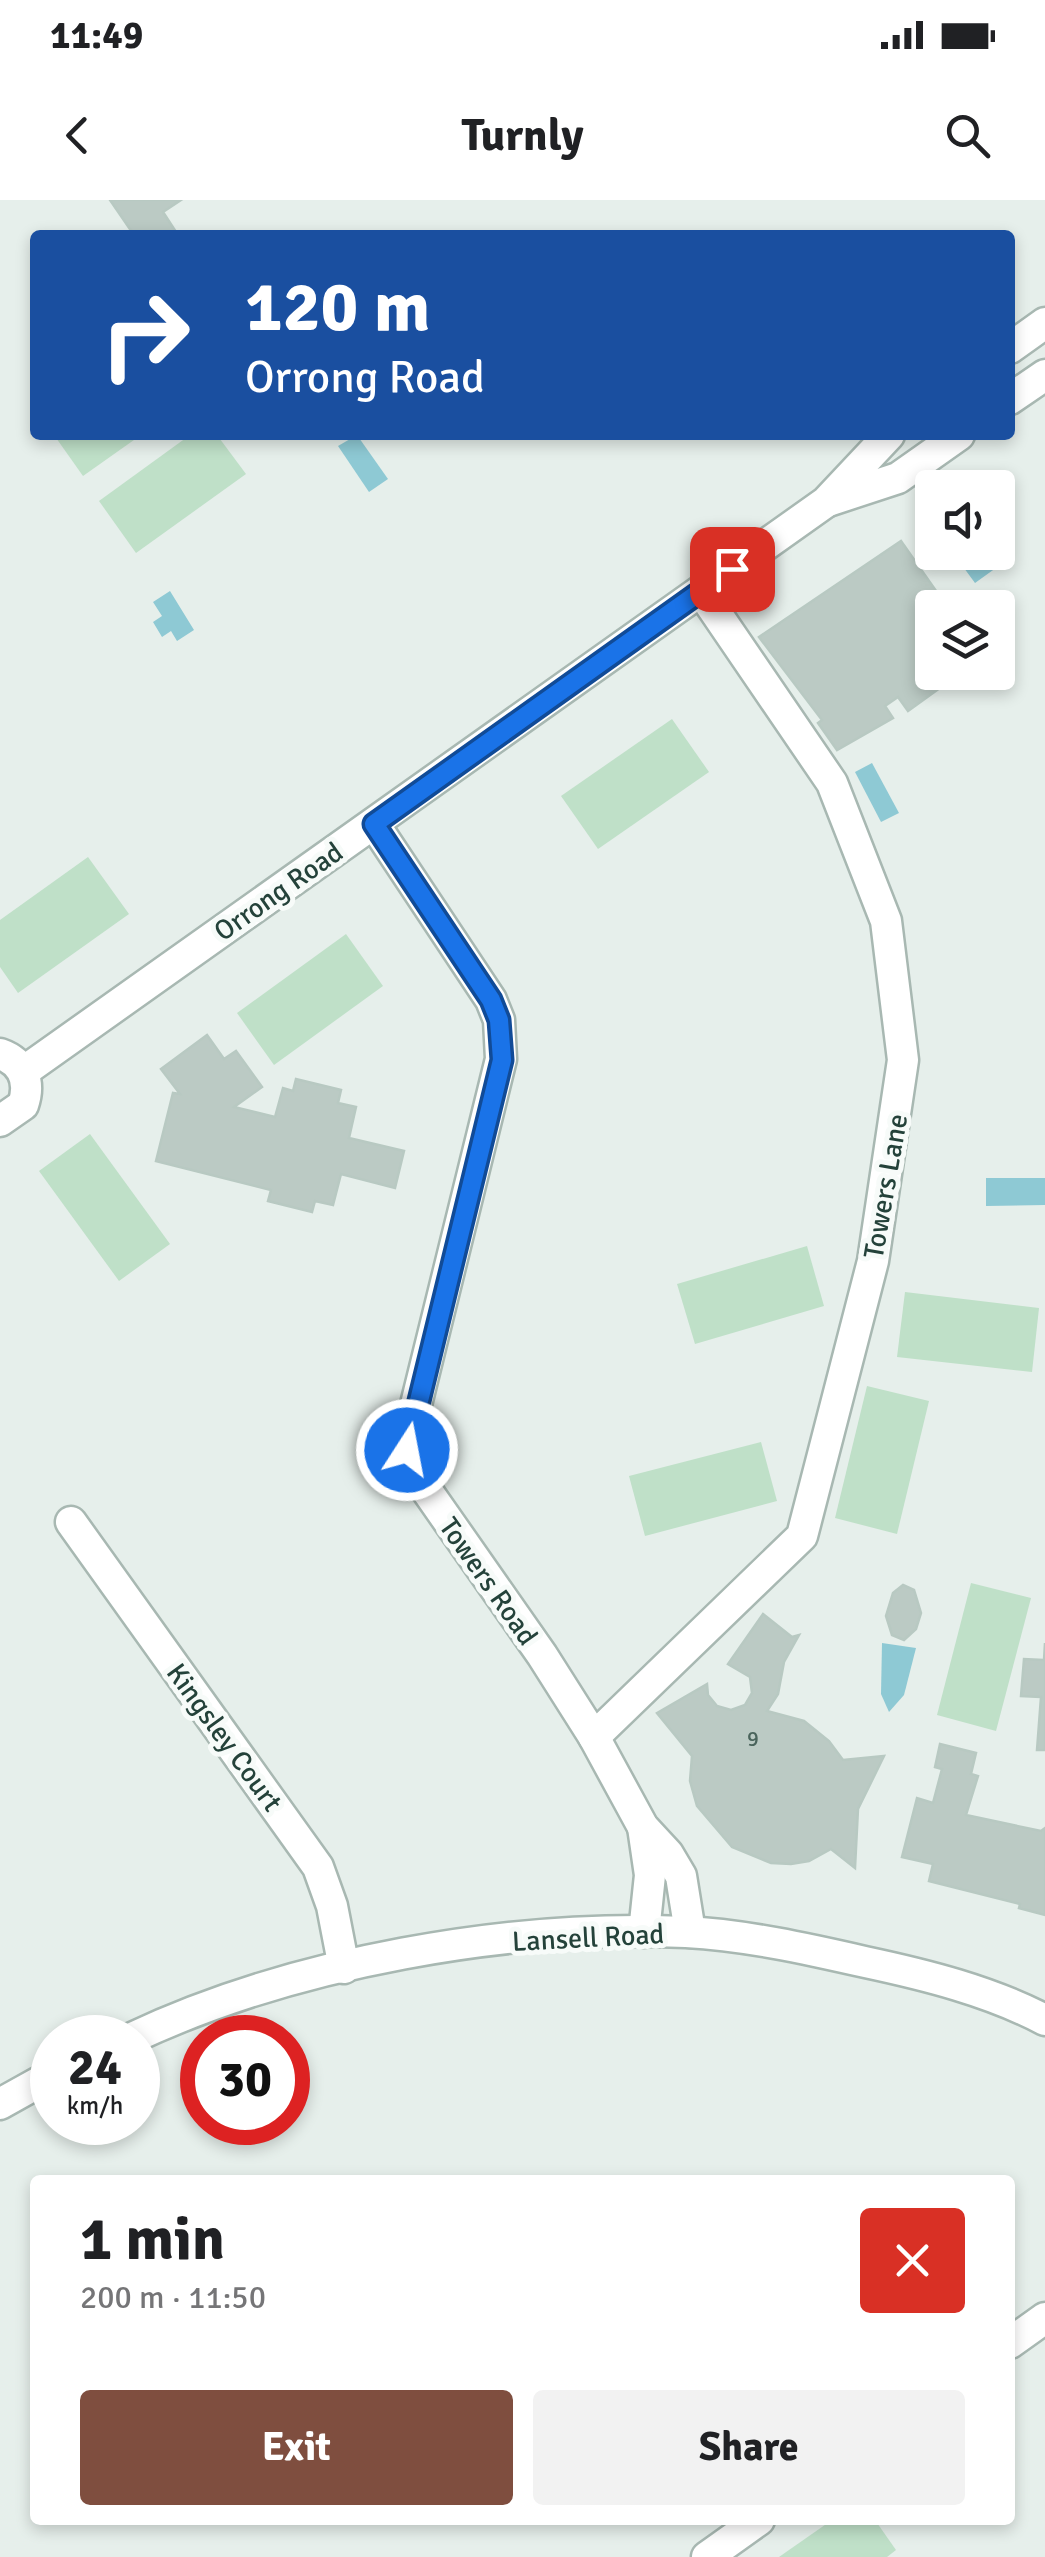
<!DOCTYPE html>
<html lang="en">
<head>
<meta charset="utf-8">
<style>
	:root { --surface:#fff; --page:#f2f2f2; --text:#202124; --muted:#757577; --accent:#7f4e3f }
	body { margin:0; font-family:Signika,sans-serif; background:var(--page); color:var(--text); height:100vh; display:flex; flex-direction:column; font-size:38px; white-space:nowrap }
	* { box-sizing:border-box; margin:0 }
	p { font-size:32px; color:var(--muted) }
	.icon { flex:none; width:55px; height:55px; fill:none; stroke:currentColor; stroke-width:2; stroke-linecap:round; stroke-linejoin:round }
	.map { position:relative; flex:1; overflow:hidden }
	.sheet { position:absolute; left:30px; top:1975px; width:985px; height:350px; display:flex; flex-direction:column; background:var(--surface); border-radius:10px; box-shadow:0 5px 15px #0003 }
	.sheet>* { flex:none }
	.banner { position:absolute; left:30px; top:30px; width:985px; height:210px; border-radius:10px; box-shadow:0 5px 15px #0003; background:#1a4fa0; color:#fff; overflow:hidden }
	.fabs { position:absolute; left:915px; top:270px; display:grid; gap:20px }
	.fabs a { display:grid; place-items:center; width:100px; height:100px; border-radius:10px; background:var(--surface); box-shadow:0 5px 15px #0003; font-size:50px }
	.speed { position:absolute; left:30px; top:1815px; display:flex; gap:20px; font-size:50px; font-weight:700; text-align:center }
	.speed>* { display:grid; place-content:center; width:130px; height:130px; border-radius:50%; background:var(--surface); box-shadow:0 5px 15px #0003; line-height:1 }
	.speed small { font-size:25px; font-weight:400 }
	.speed .limit { border:15px solid #d22; background:#fff; color:#111 }
	.pin { position:absolute; display:grid; place-items:center; width:85px; height:85px; color:#fff; margin:-42px; border-radius:20px; box-shadow:0 5px 15px #0006 }
	.me { position:absolute; width:110px; margin:-55px; rotate:11deg; stroke-linejoin:round; filter:drop-shadow(0 0 8px #0008) }
	.turn { display:flex; align-items:center; gap:35px; height:210px; padding:0 50px; font-size:45px }
	.turn .icon { width:130px; height:130px; stroke-width:2.5 }
	.turn b { display:block; font-size:70px; line-height:85px }
	.round { display:grid; place-items:center; flex:none; width:105px; height:105px; border-radius:10px; background:var(--page) }
	.summary { display:flex; align-items:center; justify-content:space-between; height:170px; padding:0 50px }
	h1 { font-size:60px; font-weight:700; line-height:75px }
	.button { display:flex; gap:20px; margin-top:auto; padding:20px 50px }
	.button a { flex:1; height:115px; border-radius:10px; background:var(--accent); color:#fff; font-size:40px; font-weight:700; line-height:115px; text-align:center }
	.button a+a { background:var(--page); color:var(--text) }
	.status { display:flex; justify-content:space-between; align-items:center; height:70px; padding:0 50px; background:var(--surface); direction:ltr }
	.status svg { height:28px; fill:currentColor }
	header { display:flex; justify-content:space-between; align-items:center; height:130px; padding:0 50px; background:var(--surface); font-size:45px; font-weight:700 }
	.map>svg:first-child { display:block }
	.green { fill:#bfe0c8 }
	.water { fill:#8ec9d4 }
	.building { fill:#bbcac4; stroke:#b8c9c2; stroke-width:2.5 }
	.lines { fill:none; stroke-linecap:round; stroke-linejoin:round }
	.minor-casing { stroke:#a8b8b2; stroke-width:35 }
	.minor { stroke:#fff; stroke-width:30 }
	.route-casing { stroke:#114b97; stroke-width:25 }
	.route { stroke:#1a73e8; stroke-width:18 }
	.labels { text-anchor:middle; stroke-width:10; stroke-linejoin:round; paint-order:stroke }
	.number-label { font-size:22px; fill:#4a645c }
	.street-label { font-size:28px; fill:#24423a; stroke:#f7fbf9 }
</style>
</head>
<body>
<div class="status"><b>11:49</b><svg viewBox="0 0 49 12"><path d="M0 12V9h3v3zM5 12V6h3v6zM10 12V3h3v9zM15 12V0h3v12zM26 1h20v11H26zM47 4h2v5h-2z"/></svg></div>
<header><svg class="icon" aria-label="back" viewBox="0 0 24 24"><path d="M15 5l-7 7 7 7"/></svg>Turnly<svg class="icon" aria-label="search" viewBox="0 0 24 24"><circle cx="10" cy="10" r="6"/><path d="M15 15l6 6"/></svg></header>
<div class="map">
<svg width="1045" height="2357" viewBox="0 0 1045 2357">
	<rect width="100%" height="100%" fill="#e6efeb"/>
	<g class="green">
		<polygon points="54,235 141,235 83,276"/>
		<polygon points="190,235 217,235 246,274 136,353 99,301"/>
		<polygon points="672,519 709,572 598,649 561,596"/>
		<polygon points="88,657 129,714 18,793 0,767 0,720"/>
		<polygon points="346,734 383,786 274,865 237,813"/>
		<polygon points="90,934 170,1044 119,1081 39,971"/>
		<polygon points="807,1046 824,1106 695,1144 677,1084"/>
		<polygon points="905,1092 1039,1108 1032,1172 897,1157"/>
		<polygon points="867,1186 929,1201 897,1334 835,1318"/>
		<polygon points="761,1242 777,1301 645,1336 629,1276"/>
		<polygon points="971,1383 1031,1398 996,1531 937,1515"/>
		<polygon points="832,2320 875,2320 896,2350 887,2357 779,2357"/>
	</g>
	<g class="water">
		<polygon points="357,235 388,279 369,292 338,246"/>
		<polygon points="998,332 1014,355 975,383 953,353 998,352"/>
		<polygon points="170,391 194,430 177,441 171,431 162,437 153,422 162,416 153,402"/>
		<polygon points="872,563 899,613 881,622 855,572"/>
		<polygon points="986,978 1045,978 1045,1005 986,1006"/>
		<polygon points="882,1443 916,1448 904,1495 889,1512 881,1494"/>
	</g>
	<g class="building">
		<polygon points="110,0 181,0 163,12 178,35 134,35"/>
		<polygon points="901,341 948,408 932,408 932,472 953,472 955,477 908,511 898,497 885,506 893,518 837,550 818,523 822,520 759,437"/>
		<polygon points="207,835 224,859 236,851 262,887 234,907 275,917 283,888 293,891 296,879 341,890 338,903 356,907 349,938 404,951 395,988 341,974 333,1005 315,1001 312,1012 268,1001 271,990 156,961 173,893 180,894 161,869"/>
		<polygon points="903,1385 914,1390 921,1413 916,1429 904,1440 892,1435 886,1416 893,1393"/>
		<polygon points="763,1414 792,1437 799,1435 784,1462 778,1494 767,1511 804,1521 829,1541 843,1560 884,1556 858,1609 855,1668 831,1649 809,1661 791,1664 771,1663 732,1647 697,1606 690,1581 692,1556 657,1513 707,1484 708,1495 717,1506 731,1510 745,1505 752,1493 750,1477 728,1464"/>
		<polygon points="1045,1443 1045,1550 1037,1550 1041,1497 1021,1496 1024,1459 1044,1460"/>
		<polygon points="940,1544 976,1553 971,1574 978,1576 966,1615 1041,1631 1045,1628 1045,1715 1019,1708 1020,1704 929,1681 933,1664 902,1657 917,1598 933,1603 942,1569 935,1567"/>
	</g>
	<g class="lines">
		<g class="minor-casing">
			<g id="minor">
				<polyline points="1010,148 1045,123"/>
				<polyline points="1010,199 1045,175"/>
				<polyline points="828,301 898,278 959,235"/>
				<polyline points="374,624 491,800 499,820 501,859 409,1233 409,1265 542,1455 594,1537 643,1627 668,1654 681,1676 690,1732"/>
				<path d="M0,854C23,862 31,882 23,905L0,921"/>
				<polyline points="23,872 826,302 889,235"/>
				<polyline points="71,1322 318,1667 332,1706 344,1768"/>
				<polyline points="594,1537 802,1336 873,1061 903,860 886,721 832,583 701,391"/>
				<polyline points="643,1627 650,1675 644,1732"/>
				<path d="M132,1838C293,1762 510,1724 686,1732C745,1735 808,1749 865,1762C926,1775 990,1791 1045,1820"/>
				<polyline points="0,1904 52,1875"/>
				<polyline points="1010,2143 1045,2118"/>
				<polyline points="707,2357 759,2320"/>
			</g>
		</g>
		<use href="#minor" class="minor"/>
	</g>
	<g class="lines">
		<g class="route-casing">
			<polyline id="route" points="407,1250 502,860 499,820 491,800 374,624 732,369"/>
		</g>
		<use href="#route" class="route"/>
	</g>
	<g class="labels">
		<g class="number-label">
			<text x="753" y="1546">9</text>
		</g>
		<g class="street-label">
			<text transform="translate(278 691) rotate(-35)" y="10">Orrong Road</text>
			<text transform="translate(885 986) rotate(-80)" y="10">Towers Lane</text>
			<text transform="translate(489 1381) rotate(55)" y="10">Towers Road</text>
			<text transform="translate(225 1537) rotate(54)" y="10">Kingsley Court</text>
			<text transform="translate(588 1737) rotate(-3)" y="10">Lansell Road</text>
		</g>
	</g>
</svg>
<div class="fabs">
<a><svg class="icon" aria-label="sound" viewBox="0 0 24 24"><path d="M4 9h4l5-4v14l-5-4H4zM17 9q2 3 0 6"/></svg></a>
<a><svg class="icon" aria-label="layers" viewBox="0 0 24 24"><path d="M12 4l9 5-9 5-9-5zM3 14l9 5 9-5"/></svg></a>
</div>
<div class="speed"><div>24<small>km/h</small></div><div class="limit">30</div></div>
<div class="pin" style="left:732px;top:369px;background:#d93025"><svg class="icon" aria-label="arrive" viewBox="0 0 24 24"><path d="M6 21V4h12l-3 4 3 4H6"/></svg></div>
<svg class="me" style="left:407px;top:1250px" viewBox="-20 -20 40 40"><circle r="17" fill="#1a73e8" stroke="#fff" stroke-width="3"/><path d="M0-11L8 9 0 5-8 9z" fill="#fff"/></svg>
<div class="banner">
<div class="turn"><svg class="icon" aria-label="right" viewBox="0 0 24 24"><path d="M7 20v-9h11M14 6l5 5-5 5"/></svg><div><b>120 m</b>Orrong Road</div></div>
</div>
<section class="sheet">
<div class="summary"><div><h1>1 min</h1><p>200 m · 11:50</p></div><a class="round" style="background:#d93025;color:#fff"><svg class="icon" aria-label="close" viewBox="0 0 24 24"><path d="M6 6l12 12M18 6L6 18"/></svg></a></div>
<div class="button"><a>Exit</a><a>Share</a></div>
</section>
</div>
</body>
</html>
